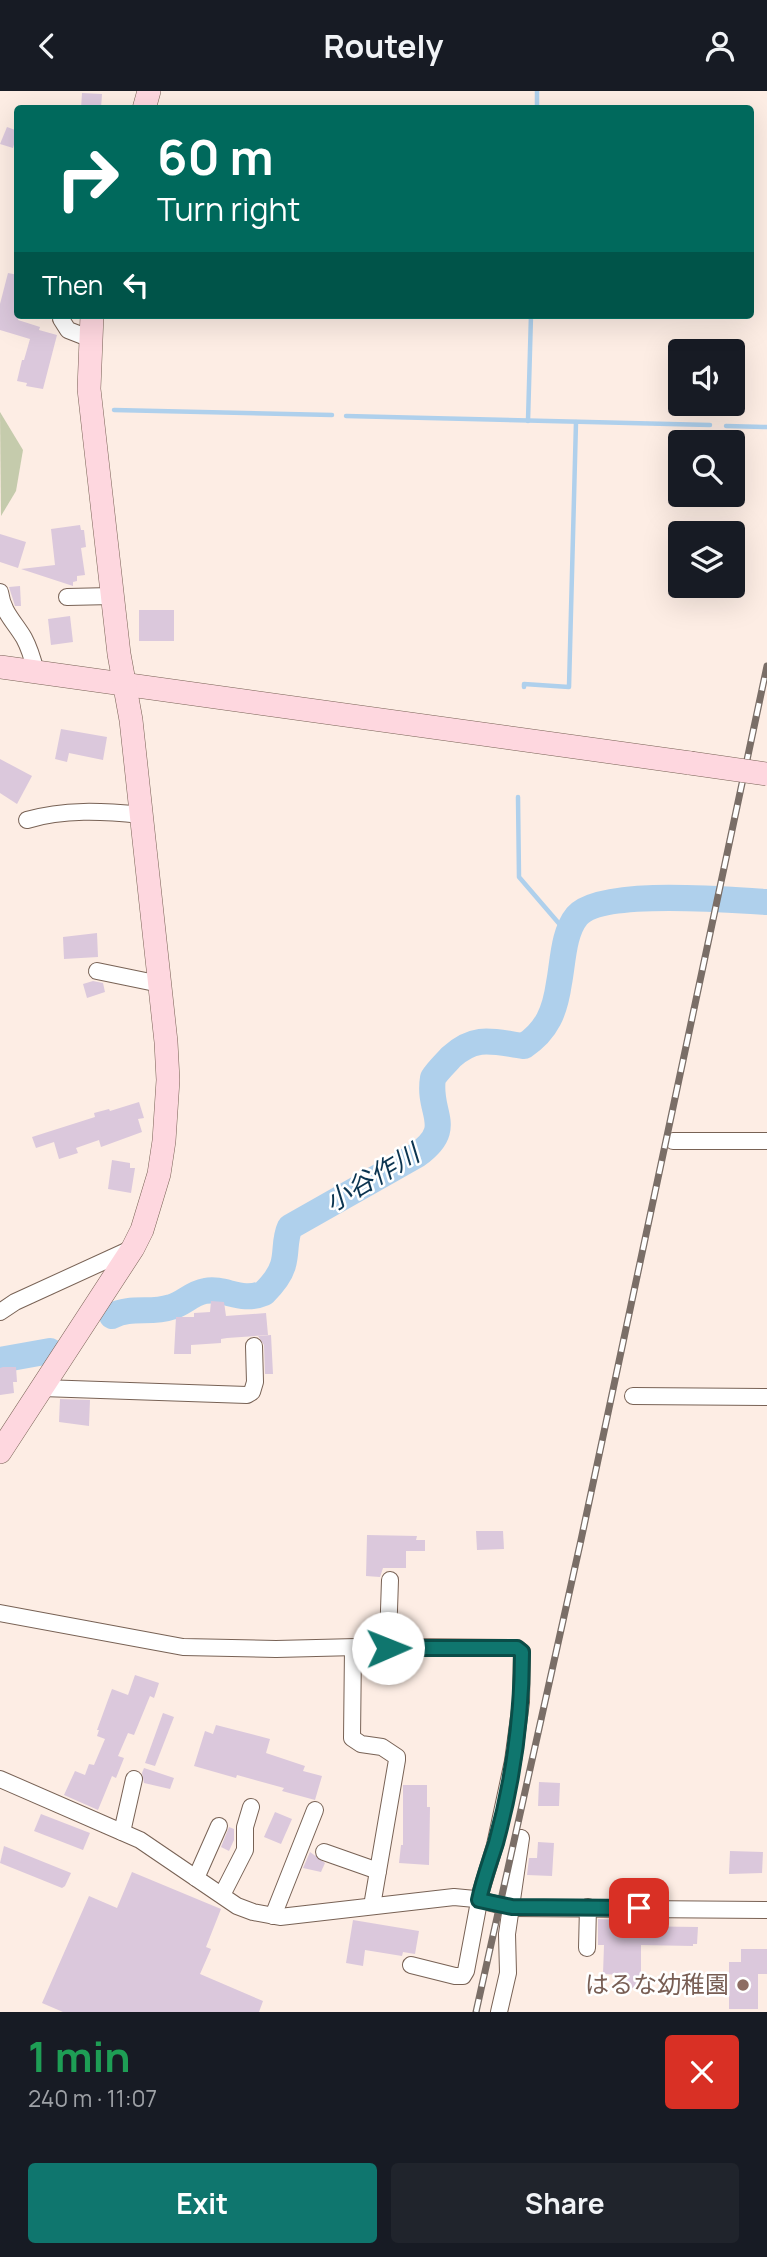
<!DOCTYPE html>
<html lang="en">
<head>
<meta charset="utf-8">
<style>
	:root { --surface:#171b24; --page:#20242c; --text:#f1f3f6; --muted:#9ea1a6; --accent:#0f766e }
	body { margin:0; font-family:Manrope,"Noto Sans JP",sans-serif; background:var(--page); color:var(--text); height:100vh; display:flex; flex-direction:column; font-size:26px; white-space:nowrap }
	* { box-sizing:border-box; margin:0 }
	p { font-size:23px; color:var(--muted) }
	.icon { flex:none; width:38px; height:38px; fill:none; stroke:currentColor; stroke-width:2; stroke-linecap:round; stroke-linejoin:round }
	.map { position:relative; height:1921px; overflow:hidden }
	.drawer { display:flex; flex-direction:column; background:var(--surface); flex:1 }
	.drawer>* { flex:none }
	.banner { position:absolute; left:14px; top:14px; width:740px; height:214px; border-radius:7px; box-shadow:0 7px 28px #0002; background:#00695c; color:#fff; overflow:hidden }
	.buttons { position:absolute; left:668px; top:248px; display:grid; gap:14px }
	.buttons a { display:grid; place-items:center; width:77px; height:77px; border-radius:7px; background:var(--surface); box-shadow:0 7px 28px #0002; font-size:35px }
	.pin { position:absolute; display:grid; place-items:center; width:60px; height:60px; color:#fff; margin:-30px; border-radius:14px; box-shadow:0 4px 10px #0006 }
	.me { position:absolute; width:77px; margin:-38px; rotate:89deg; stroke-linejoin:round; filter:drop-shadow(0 0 5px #0008) }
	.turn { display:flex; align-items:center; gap:24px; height:147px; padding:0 28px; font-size:32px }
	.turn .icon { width:91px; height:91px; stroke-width:2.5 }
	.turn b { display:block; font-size:49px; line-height:60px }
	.then { display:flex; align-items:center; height:66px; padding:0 28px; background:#0003; gap:14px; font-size:26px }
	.round { display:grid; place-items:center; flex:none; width:74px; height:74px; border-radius:7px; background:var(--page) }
	.headline { display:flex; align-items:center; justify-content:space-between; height:119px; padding:0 28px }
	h1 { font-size:42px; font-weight:700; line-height:52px; color:#1e9e55 }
	.cta { display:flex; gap:14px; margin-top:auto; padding:14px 28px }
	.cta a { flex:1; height:80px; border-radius:7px; background:var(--accent); color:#fff; font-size:28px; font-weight:700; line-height:80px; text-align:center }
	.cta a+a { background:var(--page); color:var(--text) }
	header { display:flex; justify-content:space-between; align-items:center; height:91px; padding:0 28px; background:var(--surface); font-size:32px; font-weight:700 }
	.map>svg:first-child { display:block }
	.green { fill:#c5cbac }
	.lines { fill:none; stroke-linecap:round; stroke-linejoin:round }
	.stream { stroke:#afd0ec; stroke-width:4.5 }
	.river { stroke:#afd0ec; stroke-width:26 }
	.building { fill:#dbc8dc }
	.street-casing { stroke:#786255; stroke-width:18 }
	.secondary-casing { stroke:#786255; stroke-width:24 }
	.street { stroke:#fff; stroke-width:16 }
	.secondary { stroke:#fed7df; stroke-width:23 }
	.rail-casing { stroke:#7a6e67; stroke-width:7 }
	.rail { stroke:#fff; stroke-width:4.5; stroke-dasharray:13; stroke-linecap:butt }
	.secondary-bridge-casing { stroke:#786255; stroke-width:24; stroke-linecap:butt }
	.secondary-bridge { stroke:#fed7df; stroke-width:23 }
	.route-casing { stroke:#0a4d48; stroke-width:18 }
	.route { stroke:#0f766e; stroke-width:12 }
	.education-dot { fill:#8d6e63; stroke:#fff; stroke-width:2.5 }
	.labels { text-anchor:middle; stroke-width:5; stroke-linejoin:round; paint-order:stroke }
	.education-label { font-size:24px; fill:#785e54; stroke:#fff; text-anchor:end }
	.water-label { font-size:26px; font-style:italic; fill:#0b3450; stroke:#fff }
</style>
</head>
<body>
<header><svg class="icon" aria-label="back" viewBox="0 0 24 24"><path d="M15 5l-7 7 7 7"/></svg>Routely<svg class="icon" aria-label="person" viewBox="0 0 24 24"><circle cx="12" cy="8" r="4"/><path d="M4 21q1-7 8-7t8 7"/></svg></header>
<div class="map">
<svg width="767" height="1921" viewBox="0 0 767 1921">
	<rect width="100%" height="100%" fill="#fdede4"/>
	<polygon class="green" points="0,321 23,359 16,400 1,425"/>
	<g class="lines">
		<g class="stream">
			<polyline points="537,18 537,0"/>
			<polyline points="114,319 332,324"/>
			<polyline points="346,325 710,334"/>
			<polyline points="528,330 531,224"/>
			<polyline points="726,335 767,336"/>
			<polyline points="524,596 524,593 569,596 576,331"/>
			<polyline points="518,706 519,786 568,843"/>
		</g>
		<g class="river">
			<path d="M112,1225C131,1215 151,1223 171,1216C183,1213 192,1202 205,1200C226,1196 240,1212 264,1202C272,1194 280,1185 283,1174C287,1161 284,1149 290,1136L417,1064C456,1036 427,1023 433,987C438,979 445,973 451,966C476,943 494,951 524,955C547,940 555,920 559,892C563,872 563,842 577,825C601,797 729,809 767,811"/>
			<polyline points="0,1269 50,1260"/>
		</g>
	</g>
	<g class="building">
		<polygon points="82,2 102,3 101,18 81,18"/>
		<polygon points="7,36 18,40 13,57 0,53"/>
		<polygon points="8,182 18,184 18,229 40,236 39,239 57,244 43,298 26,295 27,292 17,290 22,269 24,269 30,248 0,239 0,213"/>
		<polygon points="80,434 81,439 84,439 86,456 81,457 85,484 77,485 77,490 73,491 73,495 21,478 55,474 51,438"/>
		<polygon points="0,443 26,451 18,477 0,471"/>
		<polygon points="20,495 21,515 15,515 9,496"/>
		<rect x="139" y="519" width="35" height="31"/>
		<polygon points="70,525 73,551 51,554 48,528"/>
		<polygon points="61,638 107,646 103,669 69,662 67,671 55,668"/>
		<polygon points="0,668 32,685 17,713 0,702"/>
		<polygon points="97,842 98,866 64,868 63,846"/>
		<polygon points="93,890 103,892 105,901 87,907 83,893"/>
		<polygon points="139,1011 144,1027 138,1028 142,1041 101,1056 99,1049 76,1057 78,1062 59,1068 54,1051 36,1057 32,1046 95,1026 94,1022 109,1018 110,1020"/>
		<polygon points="112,1069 130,1072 130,1077 135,1077 131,1102 108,1098"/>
		<polygon points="211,1210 224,1211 226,1225 266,1222 268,1244 227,1247 221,1248 221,1252 191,1254 191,1263 174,1263 176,1226 194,1226 194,1222 210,1221"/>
		<polygon points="271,1244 273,1283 265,1283 264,1254 258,1245"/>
		<polygon points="3,1276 16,1276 17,1291 13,1291 14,1302 0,1304 0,1277"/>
		<polygon points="60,1308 90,1309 89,1335 59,1331"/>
		<polygon points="476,1440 503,1440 504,1458 477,1459"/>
		<polygon points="367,1444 417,1445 416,1449 425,1449 425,1460 406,1460 406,1477 383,1477 380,1486 366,1485"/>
		<polygon points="135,1584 159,1592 154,1607 150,1605 134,1644 128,1642 118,1665 124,1667 116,1687 112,1685 98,1719 64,1704 75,1680 85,1684 89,1673 94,1674 105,1648 97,1645 99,1639 97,1639 112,1598 128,1604"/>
		<polygon points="163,1622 174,1626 155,1675 145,1672"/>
		<polygon points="216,1634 270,1648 266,1662 305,1675 303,1680 322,1685 315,1709 282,1700 284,1697 237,1684 236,1687 194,1675 205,1640 213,1643"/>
		<polygon points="144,1677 174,1687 170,1698 144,1692 142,1682"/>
		<polygon points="539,1691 560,1692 559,1715 538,1715"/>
		<polygon points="403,1694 427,1694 427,1716 430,1716 429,1774 399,1772 401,1754 403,1754"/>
		<polygon points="275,1721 292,1728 281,1753 264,1746"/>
		<polygon points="41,1723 90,1742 83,1759 34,1740"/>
		<polygon points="229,1736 234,1738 234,1749 229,1760 221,1756"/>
		<polygon points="538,1751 554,1752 552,1785 527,1784 529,1767 537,1767"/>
		<polygon points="4,1755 71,1782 65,1795 62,1797 0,1772"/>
		<polygon points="730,1760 763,1761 762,1782 729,1783"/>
		<polygon points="310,1761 325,1772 321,1781 303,1777"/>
		<polygon points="132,1781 221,1818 206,1856 211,1858 200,1883 263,1910 259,1921 63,1921 42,1912 89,1805 117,1817"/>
		<polygon points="598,1828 625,1829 625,1835 698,1836 697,1853 693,1853 693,1855 641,1854 641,1893 639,1897 628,1897 625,1890 619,1889 619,1884 603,1883 604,1854 598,1854"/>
		<polygon points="353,1829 419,1840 415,1863 403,1861 402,1865 365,1859 363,1875 346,1872"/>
		<polygon points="741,1858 767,1858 767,1883 758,1883 758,1918 729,1918 729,1871 741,1871"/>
	</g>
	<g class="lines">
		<g class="street-casing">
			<g id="street">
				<polyline points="61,228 68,239 91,248"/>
				<path d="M0,501C3,522 14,530 24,547C30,558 33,569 36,581"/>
				<polyline points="67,506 112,505"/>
				<path d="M27,729C64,718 103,720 141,724"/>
				<polyline points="97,880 160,893"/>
				<polyline points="673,1050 767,1050"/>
				<polyline points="0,1221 15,1211 133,1157"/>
				<polyline points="42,1297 247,1304 252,1301 255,1291 254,1255"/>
				<polyline points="633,1305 767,1306"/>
				<polyline points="390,1489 388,1549 392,1554 403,1556 517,1557 522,1561 521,1611 513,1670 495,1754 481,1800 466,1880 463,1885 455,1885 411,1874"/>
				<polyline points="0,1522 183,1556 276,1558 397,1555"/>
				<polyline points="353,1557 352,1647 361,1653 382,1656 397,1666 397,1669 372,1815"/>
				<polyline points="0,1688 140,1749 237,1815 253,1821 280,1826 454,1806 475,1808 512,1817 767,1819"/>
				<polyline points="122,1741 134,1688"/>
				<polyline points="324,1761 378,1780"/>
				<polyline points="196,1787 219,1735"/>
				<polyline points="222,1804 245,1759 245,1736 251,1716"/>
				<polyline points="273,1825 315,1719"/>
				<polyline points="587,1857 588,1816"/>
				<polyline points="499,1921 508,1882 507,1843 521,1747"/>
			</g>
		</g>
		<g class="secondary-casing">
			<g id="secondary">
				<polyline points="144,18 149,0"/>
				<polyline points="0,576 690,672"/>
				<polyline points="0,1361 133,1157 142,1139 159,1083 164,1050 168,989 166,951 131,629 119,563 89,298 92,224"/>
			</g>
		</g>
		<use href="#street" class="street"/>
		<use href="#secondary" class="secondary"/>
		<g class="rail-casing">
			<polyline id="rail" points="476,1921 581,1449 767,575"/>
		</g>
		<use href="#rail" class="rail"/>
		<g class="secondary-bridge-casing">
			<polyline id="secondary-bridge" points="690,672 767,683"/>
		</g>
		<use href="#secondary-bridge" class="secondary-bridge"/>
	</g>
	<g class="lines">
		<g class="route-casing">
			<path id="route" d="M388,1557H517L522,1561C522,1626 513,1690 496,1752C490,1771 483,1789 479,1809L512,1816L639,1817"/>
		</g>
		<use href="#route" class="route"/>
	</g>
	<circle class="education-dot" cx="743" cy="1894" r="7"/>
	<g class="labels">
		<g class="education-label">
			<text x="729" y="1902">はるな幼稚園</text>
		</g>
		<g class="water-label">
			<text transform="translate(372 1087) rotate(-31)" y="9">小谷作川</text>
		</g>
	</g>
</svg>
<div class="buttons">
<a><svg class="icon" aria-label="sound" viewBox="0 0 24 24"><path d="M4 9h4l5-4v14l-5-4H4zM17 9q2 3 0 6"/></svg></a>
<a><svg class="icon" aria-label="search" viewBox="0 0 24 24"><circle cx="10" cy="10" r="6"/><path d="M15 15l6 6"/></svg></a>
<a><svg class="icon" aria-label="layers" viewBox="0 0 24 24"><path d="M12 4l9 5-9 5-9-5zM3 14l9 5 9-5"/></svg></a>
</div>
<div class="pin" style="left:639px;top:1817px;background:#d93025"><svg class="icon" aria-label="arrive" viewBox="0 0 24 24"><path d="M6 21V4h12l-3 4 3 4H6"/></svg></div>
<svg class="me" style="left:388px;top:1557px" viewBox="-20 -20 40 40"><circle r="19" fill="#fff"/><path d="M0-13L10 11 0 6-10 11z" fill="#0f766e"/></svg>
<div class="banner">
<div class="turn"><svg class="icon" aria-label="right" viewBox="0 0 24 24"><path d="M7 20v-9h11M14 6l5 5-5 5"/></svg><div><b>60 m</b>Turn right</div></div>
<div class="then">Then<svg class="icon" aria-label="left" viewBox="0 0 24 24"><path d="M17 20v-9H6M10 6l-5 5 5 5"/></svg></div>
</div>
</div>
<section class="drawer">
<div class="headline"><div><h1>1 min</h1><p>240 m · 11:07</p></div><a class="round" style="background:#d93025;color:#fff"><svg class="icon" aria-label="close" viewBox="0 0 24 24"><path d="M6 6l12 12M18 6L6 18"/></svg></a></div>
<div class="cta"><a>Exit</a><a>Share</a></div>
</section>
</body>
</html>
